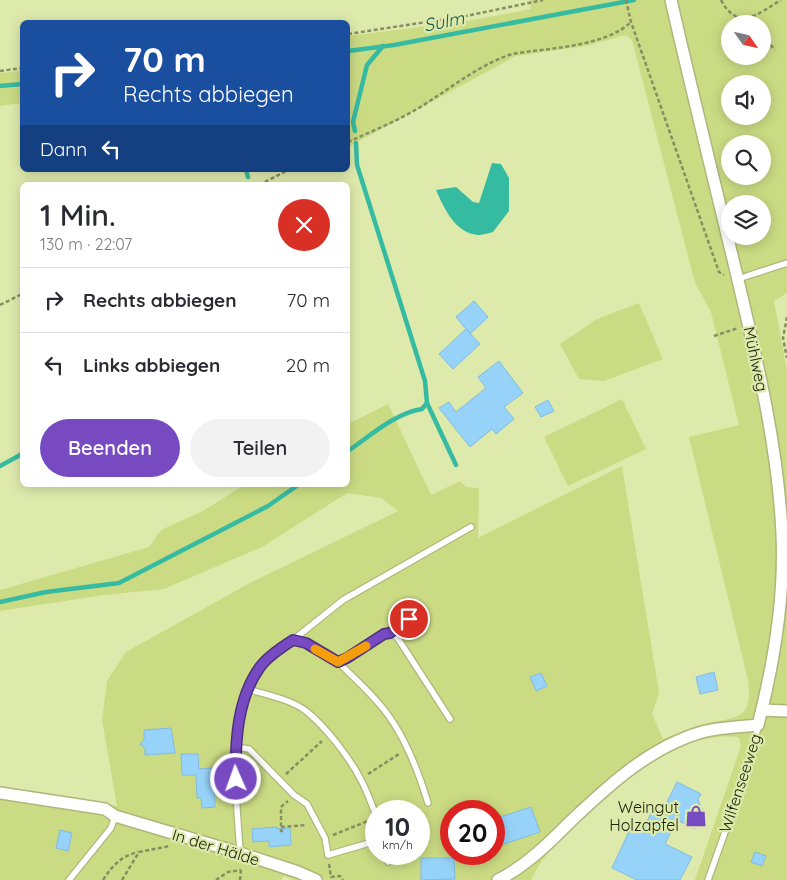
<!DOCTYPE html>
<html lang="de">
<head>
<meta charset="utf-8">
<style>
	:root { --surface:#fff; --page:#f2f2f3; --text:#2b2b33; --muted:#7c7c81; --line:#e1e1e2; --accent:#774ac2 }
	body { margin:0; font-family:Quicksand,sans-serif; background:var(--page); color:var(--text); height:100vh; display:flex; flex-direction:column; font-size:19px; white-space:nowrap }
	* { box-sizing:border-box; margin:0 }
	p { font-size:16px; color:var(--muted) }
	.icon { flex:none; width:28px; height:28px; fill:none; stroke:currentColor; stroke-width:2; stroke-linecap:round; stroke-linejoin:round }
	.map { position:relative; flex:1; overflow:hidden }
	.sheet { position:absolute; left:20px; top:182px; width:330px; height:305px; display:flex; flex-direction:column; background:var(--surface); border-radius:8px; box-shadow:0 2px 12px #0003 }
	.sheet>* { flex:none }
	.guide { position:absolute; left:20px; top:20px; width:330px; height:152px; border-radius:8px; box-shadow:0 2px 12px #0003; background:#1a4fa0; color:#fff; overflow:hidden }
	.needle { width:32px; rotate:124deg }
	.controls { position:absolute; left:721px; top:15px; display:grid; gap:10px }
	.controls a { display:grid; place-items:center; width:50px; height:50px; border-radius:50%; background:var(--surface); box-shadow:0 2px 12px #0003; font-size:25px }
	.speed { position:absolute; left:365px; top:800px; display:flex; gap:10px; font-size:25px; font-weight:700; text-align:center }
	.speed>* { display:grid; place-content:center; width:65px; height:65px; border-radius:50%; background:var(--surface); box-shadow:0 2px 12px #0003; line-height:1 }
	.speed small { font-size:12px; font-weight:400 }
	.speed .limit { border:8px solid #d22; background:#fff; color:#111 }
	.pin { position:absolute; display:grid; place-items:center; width:42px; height:42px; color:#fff; margin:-21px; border:2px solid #fff; border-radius:50%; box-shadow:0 1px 5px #0007 }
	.me { position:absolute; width:55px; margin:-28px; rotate:358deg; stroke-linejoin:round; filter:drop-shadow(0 0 4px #0008) }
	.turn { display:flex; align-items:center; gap:18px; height:105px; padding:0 20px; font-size:22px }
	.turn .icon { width:65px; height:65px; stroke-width:2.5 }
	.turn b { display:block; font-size:35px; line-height:42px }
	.then { display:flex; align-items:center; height:48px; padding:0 20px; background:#0003; gap:10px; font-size:19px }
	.round { display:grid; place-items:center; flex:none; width:52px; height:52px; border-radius:26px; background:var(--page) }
	.head { display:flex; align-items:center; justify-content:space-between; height:85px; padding:0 20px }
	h1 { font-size:30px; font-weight:600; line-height:38px }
	.button { display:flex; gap:10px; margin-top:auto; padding:10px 20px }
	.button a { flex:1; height:58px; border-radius:30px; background:var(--accent); color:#fff; font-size:20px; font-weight:600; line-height:58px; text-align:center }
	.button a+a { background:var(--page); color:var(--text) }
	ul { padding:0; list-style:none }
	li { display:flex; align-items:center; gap:15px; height:65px; padding:0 20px; border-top:1px solid var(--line) }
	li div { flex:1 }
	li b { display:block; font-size:19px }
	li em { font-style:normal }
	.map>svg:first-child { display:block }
	.green { fill:#cbdb83; fill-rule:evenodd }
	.water { fill:#35bba2 }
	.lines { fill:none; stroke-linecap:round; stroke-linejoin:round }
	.stream { stroke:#35bba2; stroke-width:4.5 }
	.building { fill:#97d3f9; stroke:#80bbe1 }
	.service-casing { stroke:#acb77b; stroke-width:8 }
	.minor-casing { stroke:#acb77b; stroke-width:14 }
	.path { stroke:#868e62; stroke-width:2.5; stroke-dasharray:4 2.5; stroke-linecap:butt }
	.service { stroke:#fff; stroke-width:5.5 }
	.minor { stroke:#fff; stroke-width:11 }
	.route-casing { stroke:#4d307e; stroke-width:12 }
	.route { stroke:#774ac2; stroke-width:9 }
	.slow { stroke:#f59e0b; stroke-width:9 }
	.labels { text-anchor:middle; stroke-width:4.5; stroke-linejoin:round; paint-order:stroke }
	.street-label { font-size:16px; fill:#20240c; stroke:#deeaac }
	.poi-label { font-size:16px; fill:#20240c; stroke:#deeaac; text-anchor:end }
	.water-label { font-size:18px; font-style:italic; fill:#145b4e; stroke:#deeaac }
</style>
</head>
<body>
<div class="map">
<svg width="787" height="880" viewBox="0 0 787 880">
	<rect width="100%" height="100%" fill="#deeaac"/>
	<g class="green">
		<path d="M530,0H787V293L774,301L787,370V880H695L741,746L739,738C719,732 677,745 659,756C619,780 550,838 531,880H293L284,876L281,880H0V789L117,806L102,720L107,681L126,652L248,584L398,511L381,498L347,493L262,547L164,589L104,595L0,611V590L149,547L161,530L203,511L244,485H348V424L388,404L431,495L460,481L466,487L479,488L478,538L622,466L659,693L652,714L663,739C675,735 687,728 700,725C731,716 754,725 748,680L689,437L739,425L711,312L695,283L632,40L626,35L586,46L516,56L348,147V36L468,21L531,9ZM730,24H762V56H730ZM730,84H762V116H730ZM730,144H762V176H730ZM730,204H762V236H730ZM376,811H419V854H376ZM451,811H494V854H451Z"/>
		<polygon points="22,71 22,103 0,106 0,73"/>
		<polygon points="639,303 663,359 604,381 579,379 560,344 597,319"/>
		<polygon points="622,399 646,449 568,486 544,437"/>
	</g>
	<path class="water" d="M492,163L501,164L509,178V211L493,232C489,233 482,235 478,235C455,233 444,208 436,190L456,187L473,202L479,203Z"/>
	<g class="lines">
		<g class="stream">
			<polyline points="348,51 394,45 634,0"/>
			<polyline points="0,86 22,84"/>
			<polyline points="355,131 353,122 367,65 383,46"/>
			<polyline points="356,143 357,165 425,381 427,403 456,465"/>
			<polyline points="246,170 248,177"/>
			<path d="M348,451C370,436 395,413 422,409L427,403"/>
			<polyline points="0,466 22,454"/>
			<polyline points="0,602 46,592 119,583 268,506 298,485"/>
		</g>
	</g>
	<g class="building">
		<polygon points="474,301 488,317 470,334 456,317"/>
		<polygon points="466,329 480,344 453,369 439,354"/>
		<polygon points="499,361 523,393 504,407 514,419 496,434 492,429 470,447 439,408 449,402 456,412 486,388 478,377"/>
		<polygon points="548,400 554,411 541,417 535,407"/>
		<polygon points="714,672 718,690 700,694 696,677"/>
		<polygon points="541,673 547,686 536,691 530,677"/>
		<polygon points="171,728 175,753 145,755 145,748 140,744 144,740 144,730"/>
		<polygon points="181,754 198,754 199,769 214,768 215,807 202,808 201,798 197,798 196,775 182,775"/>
		<polygon points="677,782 701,794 698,799 701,808 704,810 695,829 677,820 665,844 692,857 680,880 637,880 612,868 631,827 641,832 654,808 662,812"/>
		<polygon points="531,807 540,832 498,846 494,832 494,819"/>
		<polygon points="277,827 277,829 290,828 291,845 269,847 269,841 253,842 252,829"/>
		<polygon points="60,830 72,833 68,851 56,848"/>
		<polygon points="755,852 766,856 762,866 751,862"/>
		<polygon points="421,858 454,858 455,879 421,880"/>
	</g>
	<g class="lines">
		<g class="service-casing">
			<g id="service">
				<polyline points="738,279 787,263"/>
				<polyline points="390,633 397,637 450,719"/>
				<polyline points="293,640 343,600 471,527"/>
				<path d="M338,662C352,676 368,690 381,706C404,733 418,770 428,803"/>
				<path d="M248,689C267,695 290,699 306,711C325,726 350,758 361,780C367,791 371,803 376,815"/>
				<polyline points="235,747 249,749 294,795 307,804 325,838 328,855 376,841"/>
				<path d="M240,853C237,798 224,713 260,666C268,656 282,647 293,640L306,643L338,662L347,658L384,634L390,633L409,619"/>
				<polyline points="386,854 388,862"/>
				<polyline points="69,880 111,828 115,816"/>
				<polyline points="708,880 753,753 758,725"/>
			</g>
		</g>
		<g class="minor-casing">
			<g id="minor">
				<polyline points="762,710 787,711"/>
				<polyline points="0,793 105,809 115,816 240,853 298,872 316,880"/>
				<path d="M498,880C526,866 549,843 571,821C609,785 650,747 702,732C720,727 740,727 758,725C774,663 785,598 782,534C778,446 757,361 737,276C715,184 692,92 671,0"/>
			</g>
		</g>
		<g class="path">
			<polyline points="626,0 631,22 719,272 724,275"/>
			<path d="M721,0C738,32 758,14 781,0"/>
			<polyline points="752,17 756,24"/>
			<polyline points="348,34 466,16 543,0"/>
			<polyline points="762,35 775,50"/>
			<polyline points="0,71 22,68"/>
			<path d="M348,142C370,132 395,122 417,109C449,90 476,66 512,54C547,48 605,47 631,22"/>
			<polyline points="259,185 288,170"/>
			<polyline points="0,305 22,294"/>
			<polyline points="787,317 783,338 787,358"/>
			<polyline points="714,336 738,328"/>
			<polyline points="286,774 322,741"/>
			<polyline points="368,774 399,754"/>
			<polyline points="281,827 306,825"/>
			<polyline points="283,831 281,831 281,807 288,801"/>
			<polyline points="333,835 368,821"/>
			<polyline points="329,864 331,877 340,876 343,880"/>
			<path d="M103,880C113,865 120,857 138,852"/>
			<polyline points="122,880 139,852 170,846"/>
			<polyline points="216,880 228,872 241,870"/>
			<polyline points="240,880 241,870"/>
		</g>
		<use href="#service" class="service"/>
		<use href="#minor" class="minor"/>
	</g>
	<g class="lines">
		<g class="route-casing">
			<path id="route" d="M236,779C235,742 237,699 260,667C268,656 282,647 293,640L306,643L338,662L347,658L384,634L390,633L409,619"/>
		</g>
		<use href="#route" class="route"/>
		<polyline class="slow" points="315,649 338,662 366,646"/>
	</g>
	<defs>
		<g id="shop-bare" transform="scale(1.725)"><path d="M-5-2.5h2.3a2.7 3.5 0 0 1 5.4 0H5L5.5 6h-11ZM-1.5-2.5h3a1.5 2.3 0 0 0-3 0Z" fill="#774ac2" stroke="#deeaac" stroke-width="2.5" paint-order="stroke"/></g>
	</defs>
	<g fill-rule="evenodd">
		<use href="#shop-bare" x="696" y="816"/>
	</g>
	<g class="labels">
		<g class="street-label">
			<text transform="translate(756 359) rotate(78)" y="6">Mühlweg</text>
			<text transform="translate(740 783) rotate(-72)" y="6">Wilfenseeweg</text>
			<text transform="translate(216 847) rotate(17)" y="6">In der Hälde</text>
		</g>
		<g class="poi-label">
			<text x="679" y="813">Weingut<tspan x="679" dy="18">Holzapfel</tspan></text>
		</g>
		<g class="water-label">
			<text transform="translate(444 22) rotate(-11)" y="6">Sulm</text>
		</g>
	</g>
</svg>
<div class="controls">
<a><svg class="needle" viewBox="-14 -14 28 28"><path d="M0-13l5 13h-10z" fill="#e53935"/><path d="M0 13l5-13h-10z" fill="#7c7c81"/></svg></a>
<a><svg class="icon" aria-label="sound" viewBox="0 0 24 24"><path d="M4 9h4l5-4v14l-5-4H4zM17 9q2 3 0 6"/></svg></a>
<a><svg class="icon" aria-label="search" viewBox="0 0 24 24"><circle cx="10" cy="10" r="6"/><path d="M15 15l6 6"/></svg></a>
<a><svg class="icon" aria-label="layers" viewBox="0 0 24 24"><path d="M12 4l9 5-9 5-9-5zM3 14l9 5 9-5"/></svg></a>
</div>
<div class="speed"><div>10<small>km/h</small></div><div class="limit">20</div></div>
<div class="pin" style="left:409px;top:619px;background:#d93025"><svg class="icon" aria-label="arrive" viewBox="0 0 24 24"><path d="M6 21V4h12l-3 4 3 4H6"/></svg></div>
<svg class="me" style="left:236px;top:779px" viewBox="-20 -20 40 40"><circle r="17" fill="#774ac2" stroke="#fff" stroke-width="3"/><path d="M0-11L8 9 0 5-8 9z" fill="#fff"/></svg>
<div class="guide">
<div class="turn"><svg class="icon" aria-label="right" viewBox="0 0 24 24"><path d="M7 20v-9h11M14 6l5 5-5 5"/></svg><div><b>70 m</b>Rechts abbiegen</div></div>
<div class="then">Dann<svg class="icon" aria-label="left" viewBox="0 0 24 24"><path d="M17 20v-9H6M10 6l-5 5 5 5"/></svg></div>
</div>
<section class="sheet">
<div class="head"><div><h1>1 Min.</h1><p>130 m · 22:07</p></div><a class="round" style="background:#d93025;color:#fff"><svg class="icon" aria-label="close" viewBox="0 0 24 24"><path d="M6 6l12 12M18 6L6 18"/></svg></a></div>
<ul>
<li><svg class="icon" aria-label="right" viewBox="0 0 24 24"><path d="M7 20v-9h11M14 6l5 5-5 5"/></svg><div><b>Rechts abbiegen</b></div><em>70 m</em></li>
<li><svg class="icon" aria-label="left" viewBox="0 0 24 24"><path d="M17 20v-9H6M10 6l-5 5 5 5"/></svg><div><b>Links abbiegen</b></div><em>20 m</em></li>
</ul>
<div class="button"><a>Beenden</a><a>Teilen</a></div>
</section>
</div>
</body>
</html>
